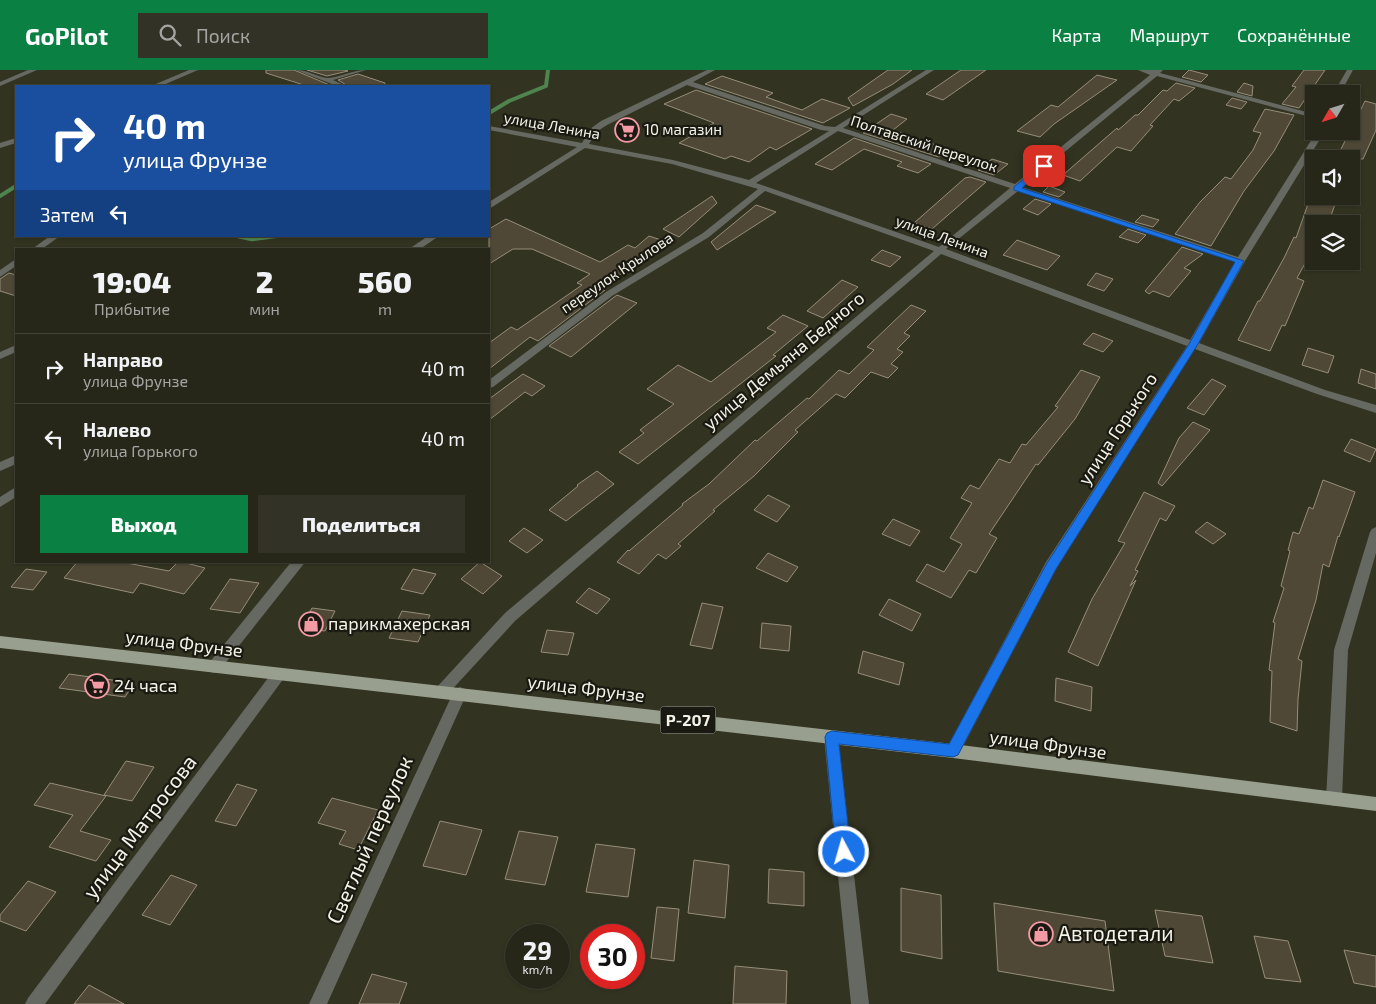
<!DOCTYPE html>
<html lang="ru">
<head>
<meta charset="utf-8">
<style>
	:root { --surface:#262619; --page:#323226; --text:#f1f3f6; --muted:#a4a5a2; --line:#424338; --accent:#0b8043 }
	body { margin:0; font-family:"Exo 2",sans-serif; background:var(--page); color:var(--text); height:100vh; display:flex; flex-direction:column; font-size:19px; white-space:nowrap }
	* { box-sizing:border-box; margin:0 }
	p { font-size:16px; color:var(--muted) }
	.icon { flex:none; width:28px; height:28px; fill:none; stroke:currentColor; stroke-width:2; stroke-linecap:round; stroke-linejoin:round }
	.map { position:relative; flex:1; overflow:hidden }
	.drawer { position:absolute; left:15px; top:178px; width:475px; height:315px; display:flex; flex-direction:column; background:var(--surface); border-radius:0px; box-shadow:0 1px 4px #0004,0 0 0 1px var(--line) }
	.drawer>* { flex:none }
	.guide { position:absolute; left:15px; top:15px; width:475px; height:152px; border-radius:0px; box-shadow:0 1px 4px #0004,0 0 0 1px var(--line); background:#1a4fa0; color:#fff; overflow:hidden }
	.needle { width:32px; rotate:231deg }
	.buttons { position:absolute; left:1305px; top:15px; display:grid; gap:10px }
	.buttons a { display:grid; place-items:center; width:55px; height:55px; border-radius:0px; background:var(--surface); box-shadow:0 1px 4px #0004,0 0 0 1px var(--line); font-size:25px }
	.speed { position:absolute; left:505px; top:854px; display:flex; gap:10px; font-size:25px; font-weight:700; text-align:center }
	.speed>* { display:grid; place-content:center; width:65px; height:65px; border-radius:50%; background:var(--surface); box-shadow:0 1px 4px #0004,0 0 0 1px var(--line); line-height:1 }
	.speed small { font-size:12px; font-weight:400 }
	.speed .limit { border:8px solid #d22; background:#fff; color:#111 }
	.pin { position:absolute; display:grid; place-items:center; width:42px; height:42px; color:#fff; margin:-21px; border-radius:10px; box-shadow:0 2px 8px #0006 }
	.me { position:absolute; width:55px; margin:-28px; rotate:354deg; stroke-linejoin:round; filter:drop-shadow(0 0 4px #0008) }
	.turn { display:flex; align-items:center; gap:18px; height:105px; padding:0 25px; font-size:22px }
	.turn .icon { width:65px; height:65px; stroke-width:2.5 }
	.turn b { display:block; font-size:35px; line-height:42px }
	.then { display:flex; align-items:center; height:48px; padding:0 25px; background:#0003; gap:10px; font-size:19px }
	.eta { display:flex; justify-content:space-evenly; align-items:center; height:85px; text-align:center }
	.eta b { font-size:30px; font-weight:800; line-height:35px }
	.button { display:flex; gap:10px; margin-top:auto; padding:10px 25px }
	.button a { flex:1; height:58px; border-radius:0px; background:var(--accent); color:#fff; font-size:20px; font-weight:800; line-height:58px; text-align:center }
	.button a+a { background:var(--page); color:var(--text) }
	ul { padding:0; list-style:none }
	li { display:flex; align-items:center; gap:15px; height:70px; padding:0 25px; border-top:1px solid var(--line) }
	li div { flex:1 }
	li b { display:block; font-size:19px }
	li em { font-style:normal }
	header { display:flex; align-items:center; gap:30px; box-sizing:border-box; height:70px; padding:0 25px; background:var(--accent); color:#fff }
	header strong { font-size:24px }
	nav { display:flex; gap:28px; margin-inline-start:auto; font-size:18px }
	.search { width:350px; height:45px; background:var(--page); display:flex; align-items:center; gap:12px; box-sizing:border-box; padding:0 18px; border-radius:0px; color:var(--muted); font-size:19px }
	.map>svg:first-child { display:block }
	.lines { fill:none; stroke-linecap:round; stroke-linejoin:round }
	.stream-far1 { stroke:#50844f; stroke-width:4 }
	.stream { stroke:#50844f; stroke-width:4.5 }
	.building { fill:#4f4836; stroke:#968d7a }
	.minor { fill:#656961; fill-rule:evenodd }
	.major { fill:#989f8e; fill-rule:evenodd }
	.route { fill:#1a73e8; stroke:#114b97 }
	.labels { text-anchor:middle; stroke-width:4.5; stroke-linejoin:round; paint-order:stroke }
	.far-street-label { font-size:15px; fill:#f3f3e8; stroke:#1a1a12 }
	.far-poi-label { font-size:15px; fill:#f3f3e8; stroke:#1a1a12; text-anchor:start }
	.shield { fill:#1a1a12; stroke:#b2b2a8; stroke-width:1 }
	.shield-label { font-size:16px; font-weight:bold; fill:#f3f3e8 }
	.street-label { font-size:18px; fill:#f3f3e8; stroke:#1a1a12 }
	.poi-label { font-size:18px; fill:#f3f3e8; stroke:#1a1a12; text-anchor:start }
	.near-street-label { font-size:21px; fill:#f3f3e8; stroke:#1a1a12 }
	.near-poi-label { font-size:21px; fill:#f3f3e8; stroke:#1a1a12; text-anchor:start }
</style>
</head>
<body>
<header>
<strong>GoPilot</strong>
<div class="search"><svg class="icon" aria-label="search" viewBox="0 0 24 24"><circle cx="10" cy="10" r="6"/><path d="M15 15l6 6"/></svg>Поиск</div>
<nav><a>Карта</a><a>Маршрут</a><a>Сохранённые</a></nav>
</header>
<div class="map">
<svg width="1376" height="934" viewBox="0 0 1376 934">
	<rect width="100%" height="100%" fill="#333321"/>
	<g class="lines">
		<g class="stream-far1">
			<polyline points="489,43 509,31 546,16 548,0"/>
			<polyline points="0,126 16,116"/>
		</g>
		<polyline class="stream" points="238,166 252,169 275,166"/>
	</g>
	<g class="building">
		<polygon points="266,0 294,0 332,16 307,16 266,3"/>
		<polygon points="307,0 345,0 348,1 327,6"/>
		<polygon points="888,0 912,0 893,14 853,36 848,28"/>
		<polygon points="961,0 986,0 943,30 926,24"/>
		<polygon points="1189,0 1208,5 1201,12 1182,7"/>
		<polygon points="1304,0 1325,0 1299,38 1282,34 1296,17 1292,16"/>
		<polygon points="358,4 385,13 385,16 348,16 338,10"/>
		<polygon points="1097,5 1117,10 1054,54 1040,67 1017,61 1051,35 1058,37"/>
		<polygon points="722,6 773,23 766,27 802,40 822,29 850,38 823,53 705,14"/>
		<polygon points="1176,13 1195,18 1179,31 1174,29 1150,55 1153,56 1131,81 1117,77 1080,111 1063,105 1117,58 1118,60 1123,56 1135,45 1138,45 1163,20 1167,21"/>
		<polygon points="1244,13 1253,16 1252,26 1237,22"/>
		<polygon points="696,20 812,59 776,80 770,77 749,92 731,86 725,89 679,73 714,53 664,34"/>
		<polygon points="1232,28 1247,32 1241,39 1226,35"/>
		<polygon points="1365,31 1376,34 1376,60 1363,89 1336,89"/>
		<polygon points="1265,39 1294,45 1274,81 1244,121 1211,176 1175,164 1200,132 1225,107 1231,109 1253,80 1261,63 1253,61"/>
		<polygon points="891,44 907,49 893,60 939,76 934,79 945,83 939,87 863,63"/>
		<polygon points="854,68 931,94 918,103 897,96 902,92 864,79 832,100 815,94"/>
		<polygon points="992,89 1008,94 994,105 978,100"/>
		<polygon points="970,107 986,112 932,159 914,153 965,108"/>
		<polygon points="1049,116 1065,122 1059,127 1043,122"/>
		<polygon points="712,126 717,133 679,167 663,159"/>
		<polygon points="1313,126 1338,126 1328,154 1314,154 1314,177 1297,208 1304,211 1285,256 1282,255 1270,281 1238,270 1258,231 1260,231 1284,188 1294,167 1296,168 1308,134 1310,135"/>
		<polygon points="1035,129 1051,134 1038,145 1023,139"/>
		<polygon points="756,135 776,142 717,180 711,172"/>
		<polygon points="1142,145 1159,150 1153,157 1135,152"/>
		<polygon points="506,149 600,192 628,175 635,178 649,166 667,172 618,206 615,203 597,217 605,220 538,271 530,267 489,299 489,273 511,257 517,260 582,215 577,213 590,204 532,179 513,179 489,194 489,159"/>
		<polygon points="1128,159 1146,165 1138,173 1119,167"/>
		<polygon points="1017,170 1060,186 1047,200 1003,185"/>
		<polygon points="1182,177 1203,184 1184,198 1191,201 1169,227 1153,221 1149,224 1145,221"/>
		<polygon points="882,180 901,187 890,197 871,190"/>
		<polygon points="9,203 16,205 16,226 0,221 0,209"/>
		<polygon points="1096,203 1113,209 1104,221 1087,215"/>
		<polygon points="842,210 858,217 823,248 807,241"/>
		<polygon points="617,225 637,233 571,287 549,276"/>
		<polygon points="911,235 926,241 904,263 910,266 897,279 903,282 891,294 898,298 888,308 871,302 845,328 836,324 795,360 798,362 754,406 713,440 715,441 678,474 681,476 666,489 658,484 639,504 617,492 628,480 629,481 683,435 682,434 709,414 755,370 757,371 807,328 809,329 839,300 849,304 874,280 867,277"/>
		<polygon points="783,245 808,256 773,285 776,286 638,394 619,382 644,363 640,360 674,334 647,319 678,295 711,312 776,262 767,258"/>
		<polygon points="1093,263 1113,271 1103,282 1083,274"/>
		<polygon points="1308,278 1334,286 1328,303 1302,295"/>
		<polygon points="1361,299 1376,304 1376,319 1358,313"/>
		<polygon points="1081,300 1100,307 1075,349 1038,395 1036,394 989,464 997,468 976,503 969,500 951,528 916,511 927,494 944,502 962,474 950,468 972,433 961,428 970,415 979,419 999,389 1010,393 1022,374 1026,375 1058,337 1055,336"/>
		<polygon points="523,304 545,316 532,326 525,322 489,350 489,329"/>
		<polygon points="1212,309 1226,316 1204,345 1187,338"/>
		<polygon points="1193,352 1210,360 1162,416 1158,413 1179,368"/>
		<polygon points="1351,369 1376,379 1370,392 1344,381"/>
		<polygon points="597,401 614,414 566,451 549,440 578,416 577,415"/>
		<polygon points="1323,410 1355,422 1339,467 1338,466 1329,497 1323,494 1316,530 1298,589 1302,591 1298,629 1297,661 1270,652 1272,601 1269,600 1275,553 1273,552 1284,518 1281,516 1290,481 1288,480 1293,462 1299,464 1309,437 1313,439"/>
		<polygon points="1144,422 1175,436 1166,451 1160,448 1135,500 1138,501 1130,516 1136,510 1098,596 1068,582 1092,529 1125,473 1118,471"/>
		<polygon points="768,425 790,436 777,452 754,440"/>
		<polygon points="893,449 920,461 910,476 882,464"/>
		<polygon points="1207,452 1226,464 1213,474 1195,462"/>
		<polygon points="524,458 543,470 527,483 509,471"/>
		<polygon points="768,483 798,497 787,512 756,498"/>
		<polygon points="78,491 116,491 169,501 179,491 205,498 184,524 140,513 133,523 64,508"/>
		<polygon points="480,492 502,506 483,524 461,509"/>
		<polygon points="26,499 47,502 33,520 11,517"/>
		<polygon points="413,499 436,504 423,524 401,519"/>
		<polygon points="230,509 259,513 240,543 210,539"/>
		<polygon points="589,518 610,529 597,544 576,532"/>
		<polygon points="889,529 921,544 912,561 879,545"/>
		<polygon points="702,533 723,537 712,579 690,575"/>
		<polygon points="312,538 335,541 325,561 301,558"/>
		<polygon points="402,541 430,545 418,572 389,568"/>
		<polygon points="762,553 791,556 789,581 760,578"/>
		<polygon points="547,560 574,563 568,585 541,582"/>
		<polygon points="863,581 904,593 899,615 858,603"/>
		<polygon points="69,604 134,613 125,627 59,618"/>
		<polygon points="1056,608 1092,617 1091,641 1055,631"/>
		<polygon points="126,691 154,697 132,731 104,725"/>
		<polygon points="50,713 106,726 80,761 111,770 96,791 49,777 73,745 34,735"/>
		<polygon points="237,714 257,720 236,756 215,751"/>
		<polygon points="332,728 378,740 358,780 339,774 346,761 318,753"/>
		<polygon points="440,751 482,760 466,805 423,796"/>
		<polygon points="519,761 558,767 545,815 505,809"/>
		<polygon points="596,774 635,779 628,827 586,822"/>
		<polygon points="694,790 729,795 725,848 688,843"/>
		<polygon points="769,799 804,802 804,836 768,833"/>
		<polygon points="171,805 197,815 170,855 142,845"/>
		<polygon points="28,811 56,822 26,861 0,851 0,845"/>
		<polygon points="901,818 941,825 942,889 901,881"/>
		<polygon points="994,833 1105,851 1114,921 998,901"/>
		<polygon points="657,837 679,839 674,891 651,888"/>
		<polygon points="1155,840 1202,846 1213,893 1165,886"/>
		<polygon points="1254,866 1288,871 1301,912 1265,908"/>
		<polygon points="1344,880 1376,886 1376,917 1354,913"/>
		<polygon points="735,896 787,901 786,934 733,934"/>
		<polygon points="372,904 407,913 399,934 359,934"/>
		<polygon points="89,915 124,934 74,934"/>
	</g>
	<g class="lines">
		<g class="minor">
			<polygon points="28,0 37,0 0,16 0,12"/>
			<polygon points="189,0 198,0 161,16 151,16"/>
			<path d="M296,0C308,0 317,7 327,8C338,8 353,0 366,0L333,10L346,16H337Z"/>
			<path d="M707,0H715L693,12L825,56L835,57L926,0H934L843,58L1015,114L1150,5L1138,0H1163L1160,3L1314,44V48L1157,6L1022,117L1238,187L1317,61H1325L1245,191L1199,273L1325,320L1376,335V343L1317,324L1195,279L1056,499L958,686L953,688L948,686L945,681L948,676L1046,492L1187,276L941,184L515,551L447,625L442,627L437,625L435,621L437,617L505,543L934,181L765,121L709,167L612,226L493,317L489,318V310L606,222L703,163L758,119L672,94L585,78L489,139V132L577,77L489,60V56L582,73L590,59L601,51ZM687,15L821,60L829,61L749,110L673,90L589,74L596,62L607,55ZM838,61L1010,118L939,177L756,113ZM1018,121L1235,192L1190,270L946,179Z"/>
			<polygon points="1347,0 1353,0 1340,24 1333,24"/>
			<polygon points="16,68 16,73 0,78 0,73"/>
			<polygon points="50,166 60,166 42,179 32,179"/>
			<polygon points="428,166 439,166 420,179 409,179"/>
			<polygon points="16,189 16,196 0,207 0,200"/>
			<polygon points="16,275 16,282 0,289 0,282"/>
			<polygon points="16,385 16,394 0,401 0,392"/>
			<polygon points="16,417 16,427 0,437 0,427"/>
			<polygon points="1376,457 1376,483 1348,580 1342,729 1340,734 1334,736 1328,734 1326,729 1334,580 1370,462 1372,459"/>
			<polygon points="292,491 306,491 219,601 214,603 209,601 207,597 209,593"/>
			<polygon points="279,598 284,600 286,604 284,608 45,934 25,934 28,928 274,600"/>
			<polygon points="460,617 465,619 467,623 327,934 309,934 453,623 455,619"/>
			<polygon points="831,660 836,662 838,667 869,934 851,934 824,667 826,662"/>
		</g>
		<polygon class="major" points="0,566 953,674 1376,727 1376,741 953,688 0,578"/>
	</g>
	<polygon class="route" points="1042,94 1048,96 1022,118 1244,191 1198,274 1056,499 958,685 953,687 839,674 851,782 849,787 844,789 839,787 836,782 825,667 827,663 832,661 949,674 1047,493 1189,274 1235,192 1014,120 1014,117"/>
	<defs>
		<g id="supermarket-ring" transform="scale(1.25)"><circle r="9.5" fill="#1a1a12" stroke="#f49aa4" stroke-width="1.5"/><path d="M-6-5.5h2.5l.6 2H6L4.5 2H-2.5L-4.4-4H-6ZM-1.5 3.2a1.3 1.3 0 1 0 .1 0ZM3 3.2a1.3 1.3 0 1 0 .1 0Z" fill="#f49aa4"/></g>
		<g id="shop-ring" transform="scale(1.25)"><circle r="9.5" fill="#1a1a12" stroke="#f49aa4" stroke-width="1.5"/><path d="M-5-2.5h2.3a2.7 3.5 0 0 1 5.4 0H5L5.5 6h-11ZM-1.5-2.5h3a1.5 2.3 0 0 0-3 0Z" fill="#f49aa4"/></g>
	</defs>
	<g fill-rule="evenodd">
		<use href="#supermarket-ring" x="627" y="60"/>
		<use href="#shop-ring" x="311" y="554"/>
		<use href="#supermarket-ring" x="97" y="616"/>
		<use href="#shop-ring" x="1041" y="864"/>
	</g>
	<g class="labels">
		<g class="far-street-label">
			<text transform="translate(552 56) rotate(10)" y="5">улица Ленина</text>
			<text transform="translate(924 74) rotate(18)" y="5">Полтавский переулок</text>
			<text transform="translate(942 167) rotate(20)" y="5">улица Ленина</text>
			<text transform="translate(617 203) rotate(-34)" y="5">переулок Крылова</text>
		</g>
		<g class="far-poi-label">
			<text x="644" y="65">10 магазин</text>
		</g>
		<rect class="shield" x="660.5" y="636.5" width="55" height="27" rx="4"/>
		<g class="shield-label">
			<text x="688" y="656">Р-207</text>
		</g>
		<g class="street-label">
			<text transform="translate(784 291) rotate(-40)" y="6">улица Демьяна Бедного</text>
			<text transform="translate(1118 359) rotate(-57)" y="6">улица Горького</text>
			<text transform="translate(184 574) rotate(7)" y="6">улица Фрунзе</text>
			<text transform="translate(586 619) rotate(7)" y="6">улица Фрунзе</text>
			<text transform="translate(1048 675) rotate(8)" y="6">улица Фрунзе</text>
		</g>
		<g class="poi-label">
			<text x="328" y="560">парикмахерская</text>
			<text x="114" y="622">24 часа</text>
		</g>
		<g class="near-street-label">
			<text transform="translate(140 757) rotate(-53)" y="7">улица Матросова</text>
			<text transform="translate(370 770) rotate(-66)" y="7">Светлый переулок</text>
		</g>
		<g class="near-poi-label">
			<text x="1058" y="871">Автодетали</text>
		</g>
	</g>
</svg>
<div class="buttons">
<a><svg class="needle" viewBox="-14 -14 28 28"><path d="M0-13l5 13h-10z" fill="#e53935"/><path d="M0 13l5-13h-10z" fill="#a4a5a2"/></svg></a>
<a><svg class="icon" aria-label="sound" viewBox="0 0 24 24"><path d="M4 9h4l5-4v14l-5-4H4zM17 9q2 3 0 6"/></svg></a>
<a><svg class="icon" aria-label="layers" viewBox="0 0 24 24"><path d="M12 4l9 5-9 5-9-5zM3 14l9 5 9-5"/></svg></a>
</div>
<div class="speed"><div>29<small>km/h</small></div><div class="limit">30</div></div>
<div class="pin" style="left:1044px;top:96px;background:#d93025"><svg class="icon" aria-label="arrive" viewBox="0 0 24 24"><path d="M6 21V4h12l-3 4 3 4H6"/></svg></div>
<svg class="me" style="left:844px;top:782px" viewBox="-20 -20 40 40"><circle r="17" fill="#1a73e8" stroke="#fff" stroke-width="3"/><path d="M0-11L8 9 0 5-8 9z" fill="#fff"/></svg>
<div class="guide">
<div class="turn"><svg class="icon" aria-label="right" viewBox="0 0 24 24"><path d="M7 20v-9h11M14 6l5 5-5 5"/></svg><div><b>40 m</b>улица Фрунзе</div></div>
<div class="then">Затем<svg class="icon" aria-label="left" viewBox="0 0 24 24"><path d="M17 20v-9H6M10 6l-5 5 5 5"/></svg></div>
</div>
<section class="drawer">
<div class="eta">
<div><b>19:04</b><p>Прибытие</p></div>
<div><b>2</b><p>мин</p></div>
<div><b>560</b><p>m</p></div>
</div>
<ul>
<li><svg class="icon" aria-label="right" viewBox="0 0 24 24"><path d="M7 20v-9h11M14 6l5 5-5 5"/></svg><div><b>Направо</b><p>улица Фрунзе</p></div><em>40 m</em></li>
<li><svg class="icon" aria-label="left" viewBox="0 0 24 24"><path d="M17 20v-9H6M10 6l-5 5 5 5"/></svg><div><b>Налево</b><p>улица Горького</p></div><em>40 m</em></li>
</ul>
<div class="button"><a>Выход</a><a>Поделиться</a></div>
</section>
</div>
</body>
</html>
